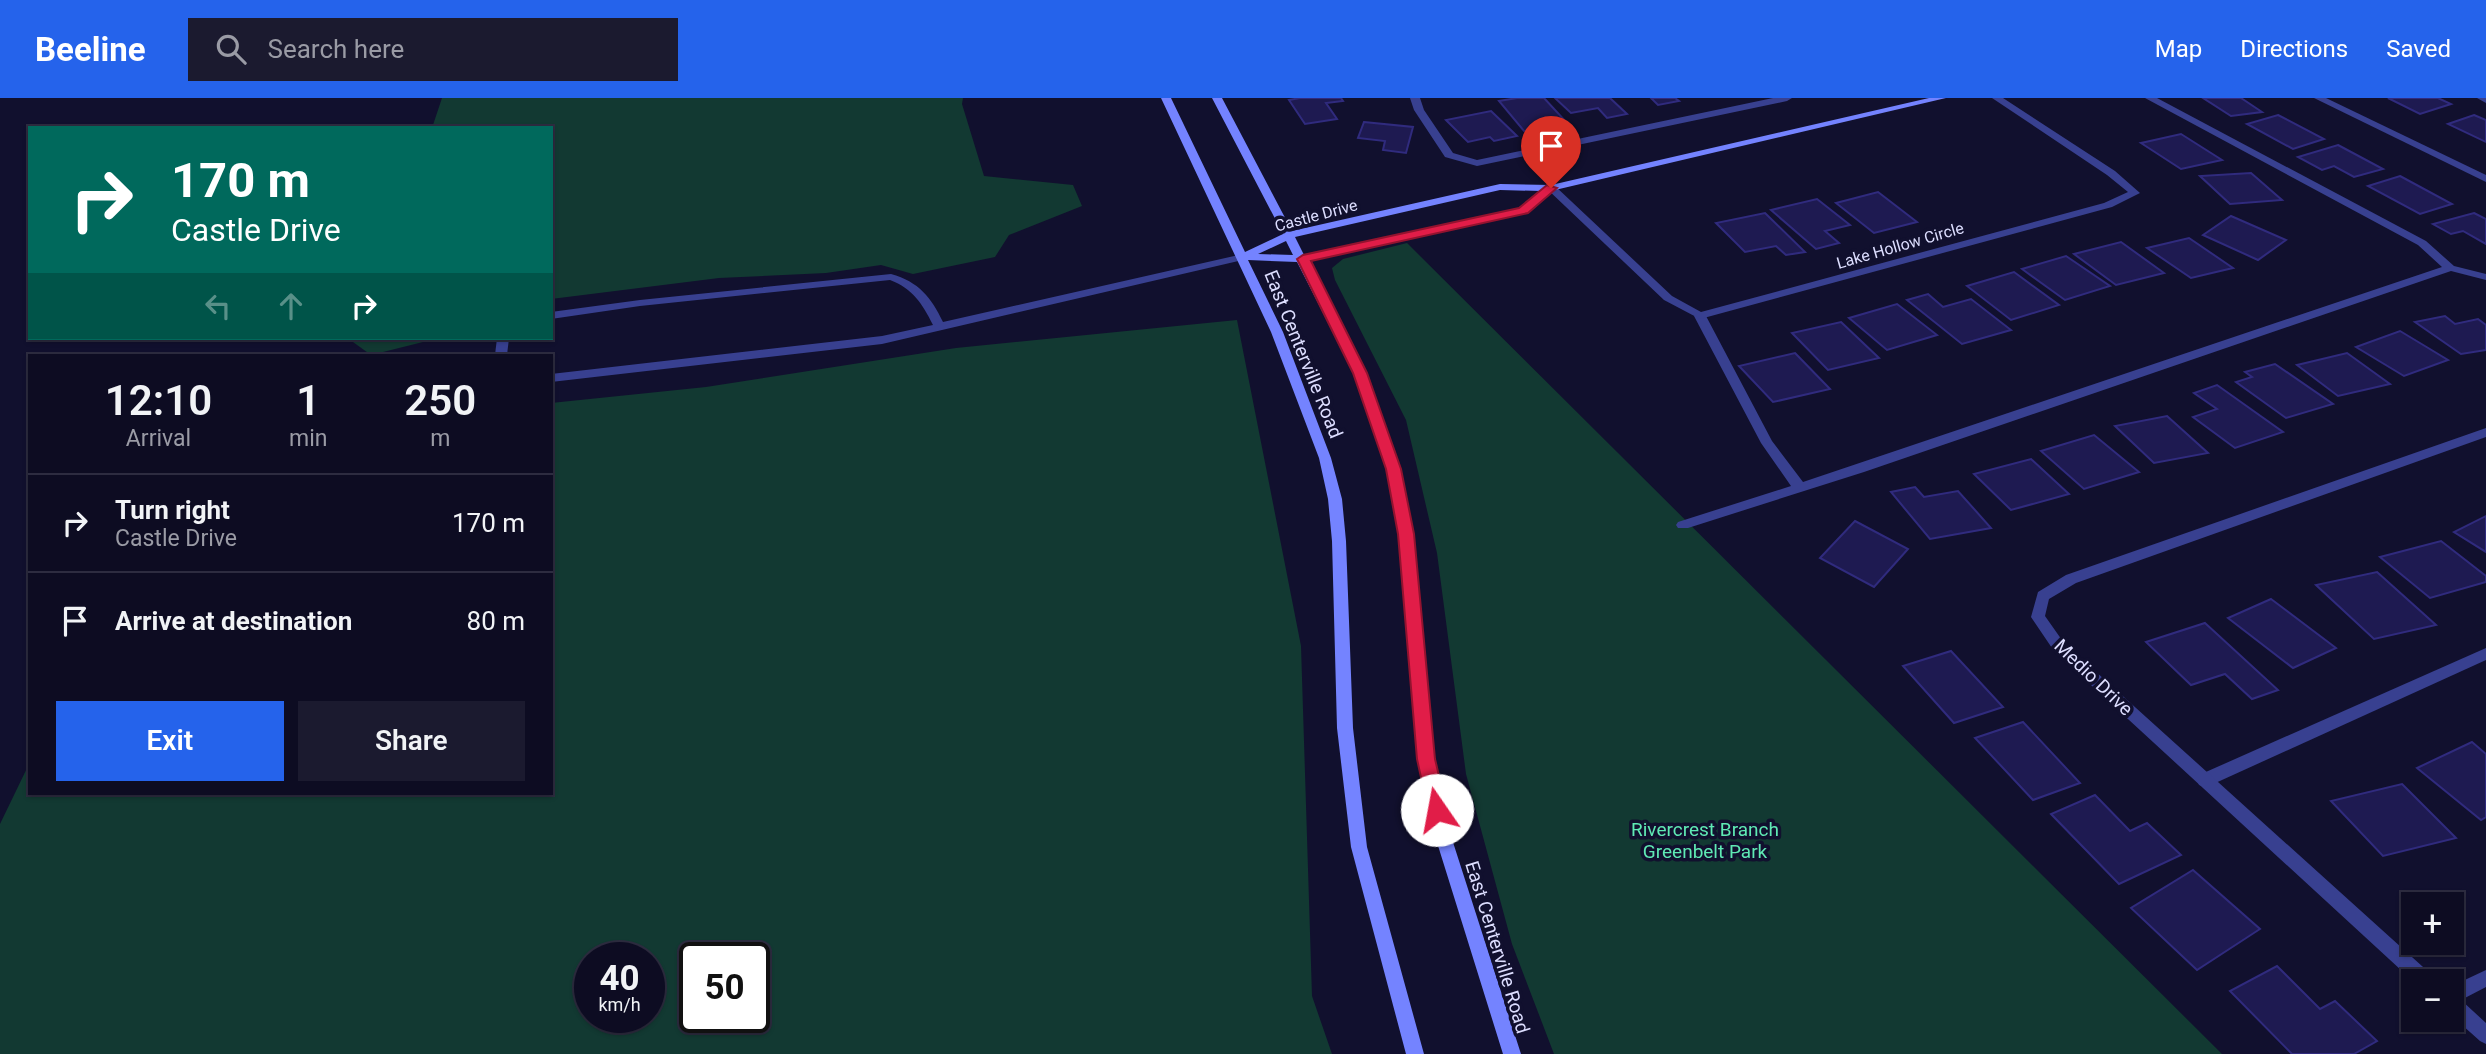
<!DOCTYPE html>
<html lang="en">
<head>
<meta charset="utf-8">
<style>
	:root { --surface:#0d0c22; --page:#1b1a2f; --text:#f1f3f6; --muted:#9a9ba5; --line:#2d2c40; --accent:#2563eb }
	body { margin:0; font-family:Roboto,sans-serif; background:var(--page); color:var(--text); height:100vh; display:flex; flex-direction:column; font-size:26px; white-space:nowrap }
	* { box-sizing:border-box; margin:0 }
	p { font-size:23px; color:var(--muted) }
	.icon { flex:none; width:38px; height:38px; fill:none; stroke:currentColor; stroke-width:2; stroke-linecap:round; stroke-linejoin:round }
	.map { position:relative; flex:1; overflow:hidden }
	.sheet { position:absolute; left:28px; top:256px; width:525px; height:441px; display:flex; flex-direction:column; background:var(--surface); border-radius:0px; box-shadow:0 2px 5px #0004,0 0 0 2px var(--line) }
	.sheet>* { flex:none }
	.guide { position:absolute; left:28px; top:28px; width:525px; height:214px; border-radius:0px; box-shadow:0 2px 5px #0004,0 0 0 2px var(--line); background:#00695c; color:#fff; overflow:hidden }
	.fabs { position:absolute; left:2401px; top:794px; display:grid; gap:14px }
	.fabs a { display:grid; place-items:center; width:63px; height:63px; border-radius:0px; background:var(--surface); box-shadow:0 2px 5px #0004,0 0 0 2px var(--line); font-size:35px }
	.speed { position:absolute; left:574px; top:844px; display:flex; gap:14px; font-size:35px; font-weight:700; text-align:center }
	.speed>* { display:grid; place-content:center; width:91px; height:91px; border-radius:50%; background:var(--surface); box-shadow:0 2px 5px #0004,0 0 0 2px var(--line); line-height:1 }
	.speed small { font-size:18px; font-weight:400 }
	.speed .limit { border:4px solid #111; border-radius:10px; background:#fff; color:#111 }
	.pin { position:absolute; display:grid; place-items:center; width:60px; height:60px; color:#fff; margin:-72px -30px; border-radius:50% 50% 50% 0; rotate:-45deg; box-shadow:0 0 7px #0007 }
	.pin .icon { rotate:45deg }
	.me { position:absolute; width:77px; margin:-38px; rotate:348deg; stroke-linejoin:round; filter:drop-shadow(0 0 5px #0008) }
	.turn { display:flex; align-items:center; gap:24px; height:147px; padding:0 28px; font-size:32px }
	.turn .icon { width:91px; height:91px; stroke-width:2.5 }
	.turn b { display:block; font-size:49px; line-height:60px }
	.lanes { display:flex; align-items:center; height:66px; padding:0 28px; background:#0003; justify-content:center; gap:35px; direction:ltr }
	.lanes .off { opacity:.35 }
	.eta { display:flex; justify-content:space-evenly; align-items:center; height:119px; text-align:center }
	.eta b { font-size:42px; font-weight:600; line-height:49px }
	.cta { display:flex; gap:14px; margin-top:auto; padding:14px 28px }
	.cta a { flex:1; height:80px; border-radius:0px; background:var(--accent); color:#fff; font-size:28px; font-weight:600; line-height:80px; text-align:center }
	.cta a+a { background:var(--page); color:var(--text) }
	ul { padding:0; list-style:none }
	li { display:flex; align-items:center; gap:21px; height:98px; padding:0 28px; border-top:2px solid var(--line) }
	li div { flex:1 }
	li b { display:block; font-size:26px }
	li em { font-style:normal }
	header { display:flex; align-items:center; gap:42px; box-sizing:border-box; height:98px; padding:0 35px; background:var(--accent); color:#fff }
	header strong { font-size:33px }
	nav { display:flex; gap:38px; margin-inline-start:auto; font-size:24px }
	.search { width:490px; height:63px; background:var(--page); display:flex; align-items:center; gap:18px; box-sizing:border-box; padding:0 24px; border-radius:0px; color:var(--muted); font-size:26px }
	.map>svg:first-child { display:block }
	.green { fill:#123932; fill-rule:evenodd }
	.building { fill:#1e1a51; stroke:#302b7e; stroke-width:2 }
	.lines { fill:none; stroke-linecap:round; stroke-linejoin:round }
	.service { fill:#384090; fill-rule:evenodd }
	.minor { fill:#384090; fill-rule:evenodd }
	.secondary { fill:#7483ff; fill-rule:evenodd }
	.route { fill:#e11d48; stroke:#92132f; stroke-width:2 }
	.labels { text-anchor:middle; stroke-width:7; stroke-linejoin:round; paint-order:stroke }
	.far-street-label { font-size:16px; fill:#dddeff; stroke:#11102e }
	.street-label { font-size:19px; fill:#dddeff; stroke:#11102e }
	.park-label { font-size:19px; fill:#5fe9b4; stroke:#11102e }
</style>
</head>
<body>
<header>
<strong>Beeline</strong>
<div class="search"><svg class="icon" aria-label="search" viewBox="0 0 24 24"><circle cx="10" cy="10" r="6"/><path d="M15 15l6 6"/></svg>Search here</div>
<nav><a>Map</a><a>Directions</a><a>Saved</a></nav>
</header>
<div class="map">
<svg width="2486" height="956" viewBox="0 0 2486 956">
	<rect width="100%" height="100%" fill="#11102e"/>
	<g class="green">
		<polygon points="442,0 963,0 962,6 984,78 1073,87 1082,108 1009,137 995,159 913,176 881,167 826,175 719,180 551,201 551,30 432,30"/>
		<polygon points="1407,145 2222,956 1554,956 1512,846 1466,676 1437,455 1406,322 1335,182 1332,170 1343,161"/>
		<path d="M1237,222L1301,548L1312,898L1332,956H0V726L30,664V695H551V305L706,289L956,250ZM590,859H649V919H590ZM695,859H754V919H695Z"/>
		<polygon points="354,240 439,240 371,257 353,244"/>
	</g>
	<g class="building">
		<polygon points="1300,0 1341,0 1343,3 1326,5 1337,21 1305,26 1289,2"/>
		<polygon points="1517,0 1544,0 1568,26 1524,33 1499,3"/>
		<polygon points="1555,0 1610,0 1627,16 1607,20 1598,10 1571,15"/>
		<polygon points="1651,0 1675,0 1679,3 1658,7"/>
		<polygon points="2203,0 2241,0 2262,14 2231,18"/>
		<polygon points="2388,0 2438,0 2451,6 2420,16"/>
		<polygon points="1491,13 1517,38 1494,43 1490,39 1468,44 1446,22"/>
		<polygon points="2278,17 2324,41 2293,51 2247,26"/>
		<polygon points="2474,17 2486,22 2486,44 2448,26"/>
		<polygon points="1364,24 1413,29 1406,55 1383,52 1385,43 1358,40"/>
		<polygon points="2181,36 2222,62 2181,71 2141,45"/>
		<polygon points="2338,47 2383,71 2354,79 2334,68 2322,72 2298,59"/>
		<polygon points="2251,75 2282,102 2230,106 2200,78"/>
		<polygon points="2400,78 2452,106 2420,116 2368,88"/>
		<polygon points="1878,94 1917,124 1874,135 1836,105"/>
		<polygon points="1817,101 1850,127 1825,133 1839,145 1816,151 1771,112"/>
		<polygon points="1765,115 1805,154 1786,157 1776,148 1745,154 1716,125"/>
		<polygon points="2474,115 2486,121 2486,146 2463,133 2451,136 2433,126"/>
		<polygon points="2231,118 2286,142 2258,162 2203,137"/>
		<polygon points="2189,140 2233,170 2191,180 2147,150"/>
		<polygon points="2121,144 2164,175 2116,187 2074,156"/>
		<polygon points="2066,158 2110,188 2065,202 2022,171"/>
		<polygon points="2014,174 2059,207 2011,222 1967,188"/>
		<polygon points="1928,196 1943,209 1971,201 2011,232 1962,246 1907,202"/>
		<polygon points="1897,206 1937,237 1887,252 1849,220"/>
		<polygon points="2445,218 2455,226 2478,221 2486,227 2486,252 2461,256 2415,224"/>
		<polygon points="1841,224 1879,260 1828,272 1792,235"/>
		<polygon points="2400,233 2448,262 2404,278 2356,249"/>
		<polygon points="1795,255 1830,291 1773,304 1739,268"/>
		<polygon points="2347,255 2390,286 2338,298 2297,267"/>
		<polygon points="2275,266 2333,306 2286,320 2236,284 2252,279 2245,274"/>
		<polygon points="2217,287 2283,334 2235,350 2193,319 2217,311 2194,295"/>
		<polygon points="2167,318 2208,355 2154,365 2115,328"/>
		<polygon points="2094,337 2139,374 2084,391 2041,353"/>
		<polygon points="2031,361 2069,396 2011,412 1974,376"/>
		<polygon points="1915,389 1924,399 1958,393 1991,430 1930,441 1891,394"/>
		<polygon points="2486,418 2486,454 2454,434"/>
		<polygon points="1855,423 1908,451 1874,489 1820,460"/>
		<polygon points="2441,443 2486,478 2486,484 2430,500 2380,459"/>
		<polygon points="2377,474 2436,527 2374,541 2316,487"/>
		<polygon points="2271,501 2336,550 2293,570 2228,520"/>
		<polygon points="2205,525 2278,592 2252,601 2225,576 2191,587 2146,544"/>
		<polygon points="1951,553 2003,609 1954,625 1903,568"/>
		<polygon points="2023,624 2080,685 2033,702 1975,640"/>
		<polygon points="2472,644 2486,656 2486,719 2481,722 2417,670"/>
		<polygon points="2402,686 2456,740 2383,758 2331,703"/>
		<polygon points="2095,697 2130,733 2147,725 2181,757 2119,786 2051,716"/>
		<polygon points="2193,772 2260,831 2197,872 2131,810"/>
		<polygon points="2277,868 2320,911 2335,903 2377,943 2354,956 2292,956 2230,893"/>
	</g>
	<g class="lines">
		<g class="service">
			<polygon points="1410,0 1420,0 1424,12 1453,55 1477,62 1773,0 1792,0 1787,3 1477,68 1445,59 1414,12"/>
			<polygon points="2145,0 2157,0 2426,143 2454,168 2486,176 2486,182 2451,173 1864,374 1688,430 1678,430 1676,427 1678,424 1791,388 1761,345 1694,218 1696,216 1704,216 1706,218 1772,343 1803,384 2442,169 2418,147"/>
			<polygon points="2477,0 2486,0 2486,5"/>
			<path d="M1243,156L1248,159L1247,161L882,246L551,284V276L882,238L933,227C922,205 913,191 890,182L640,208L551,221V214L640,202L891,176C919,184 931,199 943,224Z"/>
			<polygon points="497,240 509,240 507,257 495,257"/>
			<polygon points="2486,550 2486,562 2211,687 2205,689 2199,687 2197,682 2199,677"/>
		</g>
		<g class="minor">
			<polygon points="1992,0 2003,0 2115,73 2140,95 2112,109 1700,221 1664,202 1546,90 1551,87 1555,88 1672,198 1701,214 2104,105 2128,94 2107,77"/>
			<polygon points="2314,0 2326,0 2486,77 2486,84"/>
			<polygon points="2486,330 2486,339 2076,485 2049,501 2045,518 2064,545 2433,878 2436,884 2414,884 2054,553 2031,519 2038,494 2066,477"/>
			<polygon points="2486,872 2486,889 2461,902 2486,925 2486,946 2480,943 2452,918 2452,888"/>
		</g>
		<path class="secondary" d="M1161,0H1171L1245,154L1283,136L1212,0H1222L1292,133L1500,86L1551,87L1929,0H1946L1555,92L1527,115L1307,163L1366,275L1400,371L1413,436L1434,661L1451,738L1521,956H1503L1435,738L1418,661L1399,436L1388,371L1354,275L1297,164L1248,162L1283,234L1331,360L1342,401L1346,443L1353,630L1367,749L1424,956H1406L1351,749L1337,630L1332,443L1328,401L1319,360L1271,234ZM1500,92L1541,93L1519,111L1304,157L1295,139ZM1286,143L1293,157L1258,156Z"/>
	</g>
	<polygon class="route" points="1547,87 1557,90 1528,115 1311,163 1367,275 1401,371 1414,436 1435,661 1447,712 1444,718 1437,720 1431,718 1428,712 1417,661 1398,436 1386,371 1353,275 1297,161 1303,157 1519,110"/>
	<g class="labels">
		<g class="far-street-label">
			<text transform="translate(1316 117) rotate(-15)" y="6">Castle Drive</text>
			<text transform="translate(1900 147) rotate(-16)" y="6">Lake Hollow Circle</text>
		</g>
		<g class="street-label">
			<text transform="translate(1304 256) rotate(68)" y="7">East Centerville Road</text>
			<text transform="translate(2094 579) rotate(44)" y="7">Medio Drive</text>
			<text transform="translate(1498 849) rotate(73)" y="7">East Centerville Road</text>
		</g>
		<g class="park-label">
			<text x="1705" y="738">Rivercrest Branch<tspan x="1705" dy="22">Greenbelt Park</tspan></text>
		</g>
	</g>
</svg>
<div class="fabs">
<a>+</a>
<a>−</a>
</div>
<div class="speed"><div>40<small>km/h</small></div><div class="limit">50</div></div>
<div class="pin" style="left:1551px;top:90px;background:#d93025"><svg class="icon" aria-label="arrive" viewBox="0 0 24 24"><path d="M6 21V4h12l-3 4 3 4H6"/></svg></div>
<svg class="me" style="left:1437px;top:712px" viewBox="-20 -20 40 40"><circle r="19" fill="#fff"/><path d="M0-13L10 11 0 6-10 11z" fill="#e11d48"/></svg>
<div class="guide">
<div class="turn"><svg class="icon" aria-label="right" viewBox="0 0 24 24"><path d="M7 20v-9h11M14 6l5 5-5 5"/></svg><div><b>170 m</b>Castle Drive</div></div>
<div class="lanes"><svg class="icon off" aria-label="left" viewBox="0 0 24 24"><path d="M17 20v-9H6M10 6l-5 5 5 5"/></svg><svg class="icon off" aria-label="ahead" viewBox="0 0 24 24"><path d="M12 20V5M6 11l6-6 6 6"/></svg><svg class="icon" aria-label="right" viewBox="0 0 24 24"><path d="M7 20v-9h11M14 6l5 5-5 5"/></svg></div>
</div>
<section class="sheet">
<div class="eta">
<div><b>12:10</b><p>Arrival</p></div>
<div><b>1</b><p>min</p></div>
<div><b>250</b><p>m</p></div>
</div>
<ul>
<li><svg class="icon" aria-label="right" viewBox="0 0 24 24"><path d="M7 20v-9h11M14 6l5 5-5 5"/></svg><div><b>Turn right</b><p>Castle Drive</p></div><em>170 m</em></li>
<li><svg class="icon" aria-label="arrive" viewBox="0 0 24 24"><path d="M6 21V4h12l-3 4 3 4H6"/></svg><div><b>Arrive at destination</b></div><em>80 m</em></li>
</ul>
<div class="cta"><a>Exit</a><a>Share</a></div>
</section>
</div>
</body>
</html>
